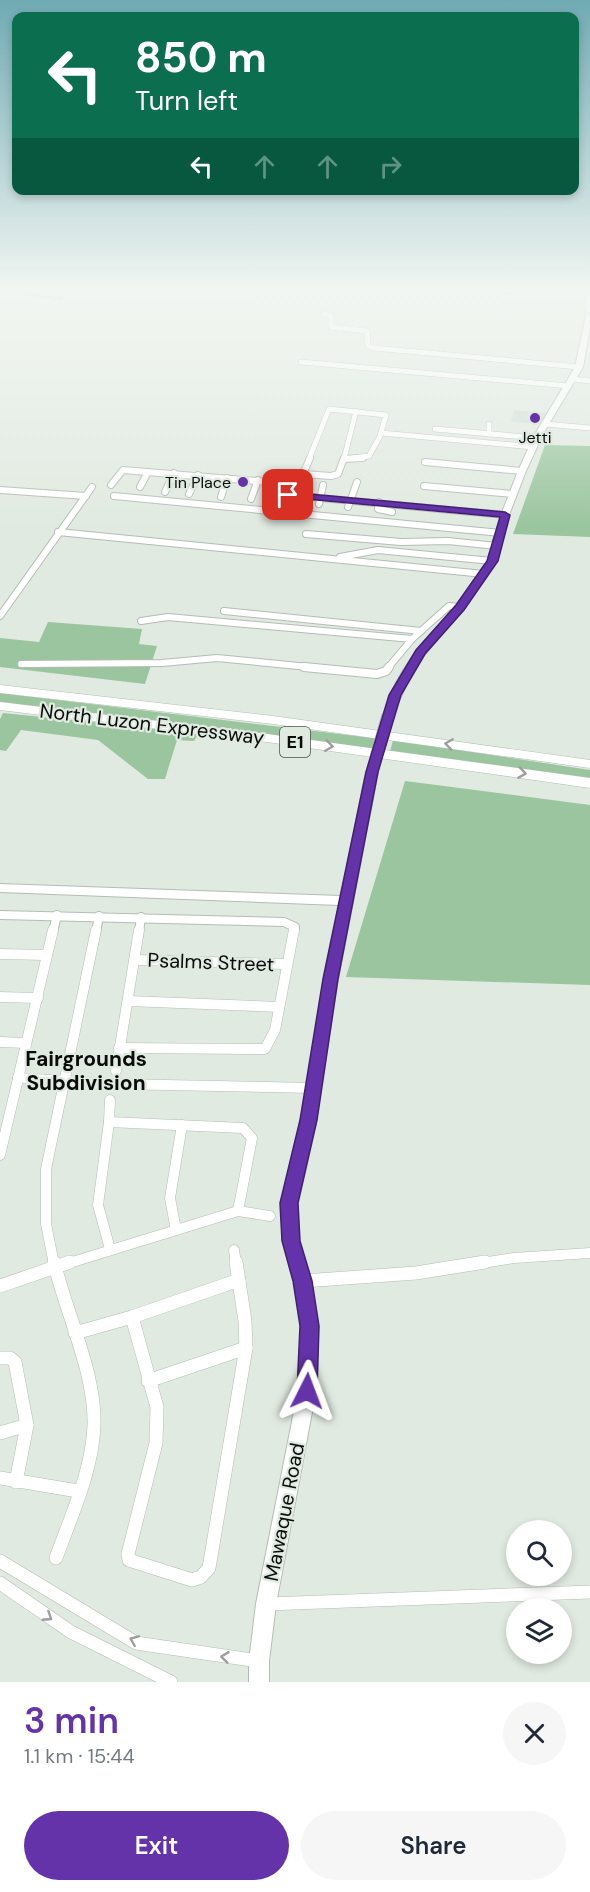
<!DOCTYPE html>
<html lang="en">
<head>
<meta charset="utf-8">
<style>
	:root { --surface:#fff; --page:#f6f6f7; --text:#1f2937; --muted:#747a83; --accent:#6433aa }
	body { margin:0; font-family:"DM Sans",sans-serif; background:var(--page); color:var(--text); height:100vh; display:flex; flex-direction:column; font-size:22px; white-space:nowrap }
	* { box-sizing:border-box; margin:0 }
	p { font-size:20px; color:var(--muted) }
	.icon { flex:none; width:33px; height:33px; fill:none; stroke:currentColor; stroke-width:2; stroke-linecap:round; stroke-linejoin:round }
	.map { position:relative; height:1682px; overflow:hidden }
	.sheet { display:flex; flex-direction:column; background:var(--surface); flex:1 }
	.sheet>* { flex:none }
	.top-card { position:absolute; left:12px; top:12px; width:567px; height:183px; border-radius:12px; box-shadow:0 3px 9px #0003; background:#0b6e4f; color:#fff; overflow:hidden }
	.fabs { position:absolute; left:506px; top:1520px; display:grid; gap:12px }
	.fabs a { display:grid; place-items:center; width:66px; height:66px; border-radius:50%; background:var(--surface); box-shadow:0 3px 9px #0003; font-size:30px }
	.pin { position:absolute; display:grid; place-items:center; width:51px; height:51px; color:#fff; margin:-26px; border-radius:12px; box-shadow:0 3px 9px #0006 }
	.me { position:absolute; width:66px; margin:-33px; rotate:3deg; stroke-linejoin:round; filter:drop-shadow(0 0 4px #0008) }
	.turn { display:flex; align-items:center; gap:21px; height:126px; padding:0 24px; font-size:27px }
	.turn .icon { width:78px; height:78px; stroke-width:2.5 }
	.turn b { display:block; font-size:42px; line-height:51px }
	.lanes { display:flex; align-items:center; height:57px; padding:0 24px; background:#0003; justify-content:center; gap:30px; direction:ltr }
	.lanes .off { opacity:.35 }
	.round { display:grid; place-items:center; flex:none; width:63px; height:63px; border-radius:32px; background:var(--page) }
	.summary { display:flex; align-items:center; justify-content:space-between; height:102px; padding:0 24px }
	h1 { font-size:36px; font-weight:600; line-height:45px; color:var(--accent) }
	.action { display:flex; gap:12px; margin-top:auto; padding:12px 24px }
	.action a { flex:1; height:69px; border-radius:36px; background:var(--accent); color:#fff; font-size:24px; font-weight:600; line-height:69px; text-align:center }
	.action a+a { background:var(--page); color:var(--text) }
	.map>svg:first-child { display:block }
	.built { fill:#d1e0d2 }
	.green { fill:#9ac59e }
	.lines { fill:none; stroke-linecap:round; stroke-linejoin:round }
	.stream { stroke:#5c9b64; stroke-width:1.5 }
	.street-far4-casing { stroke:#b4bdb5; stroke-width:6 }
	.street-far3-casing { stroke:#b4bdb5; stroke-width:8 }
	.street-far2-casing { stroke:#b4bdb5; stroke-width:10 }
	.street-far1-casing { stroke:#b4bdb5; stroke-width:11 }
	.street-casing { stroke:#b4bdb5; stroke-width:14 }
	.secondary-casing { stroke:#b4bdb5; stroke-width:2 }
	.highway-casing { stroke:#b4bdb5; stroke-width:1 }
	.street-far4 { stroke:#fff; stroke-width:5 }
	.street-far3 { stroke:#fff; stroke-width:6 }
	.street-far2 { stroke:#fff; stroke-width:8 }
	.street-far1 { stroke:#fff; stroke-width:10 }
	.street { stroke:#fff; stroke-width:13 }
	.secondary { fill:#fff; fill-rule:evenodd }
	.highway { fill:#fff; fill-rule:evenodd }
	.secondary-bridge-casing { stroke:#b4bdb5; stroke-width:13; stroke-linecap:butt }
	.secondary-bridge { stroke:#fff; stroke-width:11 }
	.oneway { stroke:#9d9e9d }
	.route { fill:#6433aa; stroke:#41216e; stroke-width:1.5 }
	.poi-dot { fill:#6433aa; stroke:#e1eae1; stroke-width:2 }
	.labels { text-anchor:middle; stroke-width:4.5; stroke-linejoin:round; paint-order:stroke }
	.far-poi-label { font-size:16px; fill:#090c09; stroke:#e1eae1 }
	.shield { fill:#e1eae1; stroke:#4a4f4a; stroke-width:1.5 }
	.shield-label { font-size:18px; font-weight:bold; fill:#090c09 }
	.street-label { font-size:20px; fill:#090c09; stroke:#e1eae1 }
	.neighbourhood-label { font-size:21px; font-weight:bold; fill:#090c09; stroke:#e1eae1 }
</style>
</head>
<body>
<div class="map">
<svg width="590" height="1682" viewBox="0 0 590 1682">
	<rect width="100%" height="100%" fill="#e1eae1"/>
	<polygon class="built" points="514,410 547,413 542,424 511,422"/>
	<g class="green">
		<polygon points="545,445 590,446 590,537 513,534"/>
		<polygon points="48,622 142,629 139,644 157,646 145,684 0,667 0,638 39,642"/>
		<polygon points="0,693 381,739 377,750 0,702"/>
		<polygon points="3,713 199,733 194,741 177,740 165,779 148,779 98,740 21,730 6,751 0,750 0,719"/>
		<polygon points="393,740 590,770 590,781 390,752"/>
		<polygon points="405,781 590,805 590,985 346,977"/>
	</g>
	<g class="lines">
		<polyline class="stream" points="18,293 62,299 58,293"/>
		<g class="street-far4-casing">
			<g id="street-far4">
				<polyline points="324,314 331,316 331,327 367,331 368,346 374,348 579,367"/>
				<polyline points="301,362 569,386"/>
				<polyline points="573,379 590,381"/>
				<polyline points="489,424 489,434"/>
				<polyline points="545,424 590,428"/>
				<polyline points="435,429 537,438"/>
				<polyline points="381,433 534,447"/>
				<polyline points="309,459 329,409 386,415 380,436 369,456 344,459"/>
				<polyline points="344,459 356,411"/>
			</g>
		</g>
		<g class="street-far3-casing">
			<g id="street-far3">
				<polyline points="344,459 363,458"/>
				<polyline points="425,462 522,471"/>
				<polyline points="303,474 331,476 338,474 344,458"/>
				<polyline points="111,485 123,470 294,484"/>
				<polyline points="424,486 512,494"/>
				<polyline points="140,487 148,472"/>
				<polyline points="0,490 86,496"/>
				<polyline points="165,492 174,473"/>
				<polyline points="189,494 198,475"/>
				<polyline points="288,495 505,515"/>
				<polyline points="114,496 501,533"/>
				<polyline points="221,497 227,478"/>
				<polyline points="251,499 258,480"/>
				<polyline points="379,502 378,509 392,512"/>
				<polyline points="284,503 303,474 310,458"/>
				<polyline points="319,504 323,485"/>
				<polyline points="348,507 357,482"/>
				<polyline points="58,532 484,574"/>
				<polyline points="306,534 401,542 448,541 497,546"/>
				<polyline points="340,557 378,550 492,561"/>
				<polyline points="224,611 421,631"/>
				<polyline points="0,616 92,487"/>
				<polyline points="141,621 168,617 412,639"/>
				<polyline points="21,664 162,663 217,658 319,668"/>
				<polyline points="388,668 412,639 449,606 460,607"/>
			</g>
		</g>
		<g class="street-far2-casing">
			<g id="street-far2">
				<polyline points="304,667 377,674 386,671 389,667"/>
				<polyline points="0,915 284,922 295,927 294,932"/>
				<polyline points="53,932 57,915"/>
				<polyline points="96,932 99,916"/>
				<polyline points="139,932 141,917"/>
			</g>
		</g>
		<g class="street-far1-casing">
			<g id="street-far1">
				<polyline points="0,954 47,955"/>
				<polyline points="136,960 286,964"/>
				<polyline points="0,997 38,998"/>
				<polyline points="128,1001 279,1007"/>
				<polyline points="0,1042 26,1043"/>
				<polyline points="119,1048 265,1049 275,1030 294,930"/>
				<polyline points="116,1071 139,930"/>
				<polyline points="18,1078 113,1084 313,1088"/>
				<polyline points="109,1122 110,1100"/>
				<polyline points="0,1155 53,930"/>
				<polyline points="176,1230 170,1198 182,1125"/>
				<polyline points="110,1249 98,1205 109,1122 243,1128 252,1138 238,1211"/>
				<polyline points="234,1250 236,1264"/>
				<polyline points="54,1264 46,1224 46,1169 96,930"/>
				<polyline points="66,1264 238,1211 270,1216"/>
				<polyline points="475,1264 514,1258 590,1253"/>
			</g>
		</g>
		<g class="street-casing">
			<g id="street">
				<path d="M54,1262C66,1313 96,1374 94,1426C92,1472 71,1516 56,1558"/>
				<polyline points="303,1281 416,1273 485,1262"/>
				<polyline points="0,1286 70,1262"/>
				<polyline points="132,1317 157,1407 156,1443 128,1554 129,1560 192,1580 201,1577 209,1568 246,1348 245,1321 236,1262"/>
				<polyline points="75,1333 132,1317 239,1280"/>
				<polyline points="0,1358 10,1358 15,1362 27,1425 16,1482"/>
				<polyline points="148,1381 246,1348"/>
				<polyline points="0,1433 27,1425"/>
				<polyline points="0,1478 78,1491"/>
				<polyline points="0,1561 136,1643 259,1661"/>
				<polyline points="0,1583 71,1632 171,1682"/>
				<polyline points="267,1604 590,1592"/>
			</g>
		</g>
		<g class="secondary-casing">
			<g id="secondary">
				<polygon points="586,293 590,293 590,327 583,367 543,434 526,471 509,515 497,561 463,609 424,655 412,672 392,717 384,717 383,715 390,695 402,672 416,651 457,605 487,561 501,515 518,471 535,434 575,367 586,315"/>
				<polygon points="372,768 378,772 338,979 316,1120 297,1203 299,1241 311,1281 318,1326 316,1391 276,1604 269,1661 269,1682 249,1682 249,1661 256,1604 298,1391 302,1326 295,1281 283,1241 281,1203 302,1120 324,979 339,905 0,892 0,884 341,896 366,772"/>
			</g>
		</g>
		<g class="highway-casing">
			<g id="highway">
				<polygon points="0,685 273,716 590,760 590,768 273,724 0,693"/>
				<polygon points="0,702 267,734 590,778 590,788 267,742 0,710"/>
			</g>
		</g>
		<use href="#street-far4" class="street-far4"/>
		<use href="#street-far3" class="street-far3"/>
		<use href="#street-far2" class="street-far2"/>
		<use href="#street-far1" class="street-far1"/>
		<use href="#street" class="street"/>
		<use href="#secondary" class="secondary"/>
		<use href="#highway" class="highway"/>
		<g class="secondary-bridge-casing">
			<polyline id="secondary-bridge" points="372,772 388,715"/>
		</g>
		<use href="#secondary-bridge" class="secondary-bridge"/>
	</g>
	<defs><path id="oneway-chevron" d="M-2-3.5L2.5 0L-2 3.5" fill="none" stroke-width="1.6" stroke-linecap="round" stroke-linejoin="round" transform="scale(1.5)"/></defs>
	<g class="oneway">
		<use href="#oneway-chevron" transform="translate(449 744) rotate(-172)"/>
		<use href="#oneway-chevron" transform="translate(329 746) rotate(8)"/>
		<use href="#oneway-chevron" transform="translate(522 773) rotate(9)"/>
		<use href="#oneway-chevron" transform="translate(48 1617) rotate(33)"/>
		<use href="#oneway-chevron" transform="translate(134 1640) rotate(-157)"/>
		<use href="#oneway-chevron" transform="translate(225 1657) rotate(-173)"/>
	</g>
	<linearGradient id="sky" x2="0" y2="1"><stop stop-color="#70aab3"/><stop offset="0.55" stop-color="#f2f6f2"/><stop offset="1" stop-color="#f2f6f2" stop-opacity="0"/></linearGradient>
	<rect width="590" height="528" fill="url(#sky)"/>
	<polygon class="route" points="288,492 505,512 510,515 498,561 464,610 425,654 401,695 378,772 338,979 317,1120 298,1203 300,1241 312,1281 319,1326 317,1391 314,1398 307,1401 300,1398 297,1391 300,1326 293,1281 282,1241 280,1203 300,1120 323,979 366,772 389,695 416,650 456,605 487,561 500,517 285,497 285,493"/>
	<g class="poi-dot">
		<circle cx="535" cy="418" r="6"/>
		<circle cx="243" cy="482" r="6"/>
	</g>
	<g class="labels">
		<g class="far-poi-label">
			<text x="535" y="443">Jetti</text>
			<text x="231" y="488" text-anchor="end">Tin Place</text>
		</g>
		<rect class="shield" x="280" y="727" width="30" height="30" rx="4.5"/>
		<g class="shield-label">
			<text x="295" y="748">E1</text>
		</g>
		<g class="street-label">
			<text transform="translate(152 724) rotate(7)" y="7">North Luzon Expressway</text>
			<text transform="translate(211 962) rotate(2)" y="7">Psalms Street</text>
			<text transform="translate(284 1512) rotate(-79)" y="7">Mawaque Road</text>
		</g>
		<g class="neighbourhood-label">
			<text x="86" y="1066">Fairgrounds<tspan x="86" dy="24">Subdivision</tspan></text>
		</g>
	</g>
</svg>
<div class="fabs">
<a><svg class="icon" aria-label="search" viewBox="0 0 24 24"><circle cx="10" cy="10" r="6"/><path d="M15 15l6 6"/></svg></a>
<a><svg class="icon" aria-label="layers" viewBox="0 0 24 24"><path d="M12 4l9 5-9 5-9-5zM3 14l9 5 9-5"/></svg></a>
</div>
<div class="pin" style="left:288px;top:495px;background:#d93025"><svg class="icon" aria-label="arrive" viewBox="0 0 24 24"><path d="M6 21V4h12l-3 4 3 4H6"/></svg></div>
<svg class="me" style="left:307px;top:1391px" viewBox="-20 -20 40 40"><path d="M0-17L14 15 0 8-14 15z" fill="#6433aa" stroke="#fff" stroke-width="4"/></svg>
<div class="top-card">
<div class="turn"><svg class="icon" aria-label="left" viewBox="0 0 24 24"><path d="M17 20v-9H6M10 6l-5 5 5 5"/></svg><div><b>850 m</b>Turn left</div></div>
<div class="lanes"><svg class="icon" aria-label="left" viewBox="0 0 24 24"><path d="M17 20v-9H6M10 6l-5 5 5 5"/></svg><svg class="icon off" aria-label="ahead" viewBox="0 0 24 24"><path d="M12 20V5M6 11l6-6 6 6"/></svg><svg class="icon off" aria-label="ahead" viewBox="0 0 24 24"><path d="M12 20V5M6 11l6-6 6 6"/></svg><svg class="icon off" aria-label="right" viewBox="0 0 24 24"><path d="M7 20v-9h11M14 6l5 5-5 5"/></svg></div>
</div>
</div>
<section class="sheet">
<div class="summary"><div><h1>3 min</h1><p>1.1 km · 15:44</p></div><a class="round"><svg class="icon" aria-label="close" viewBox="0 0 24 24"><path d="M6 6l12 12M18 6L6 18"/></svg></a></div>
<div class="action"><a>Exit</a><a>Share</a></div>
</section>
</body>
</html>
